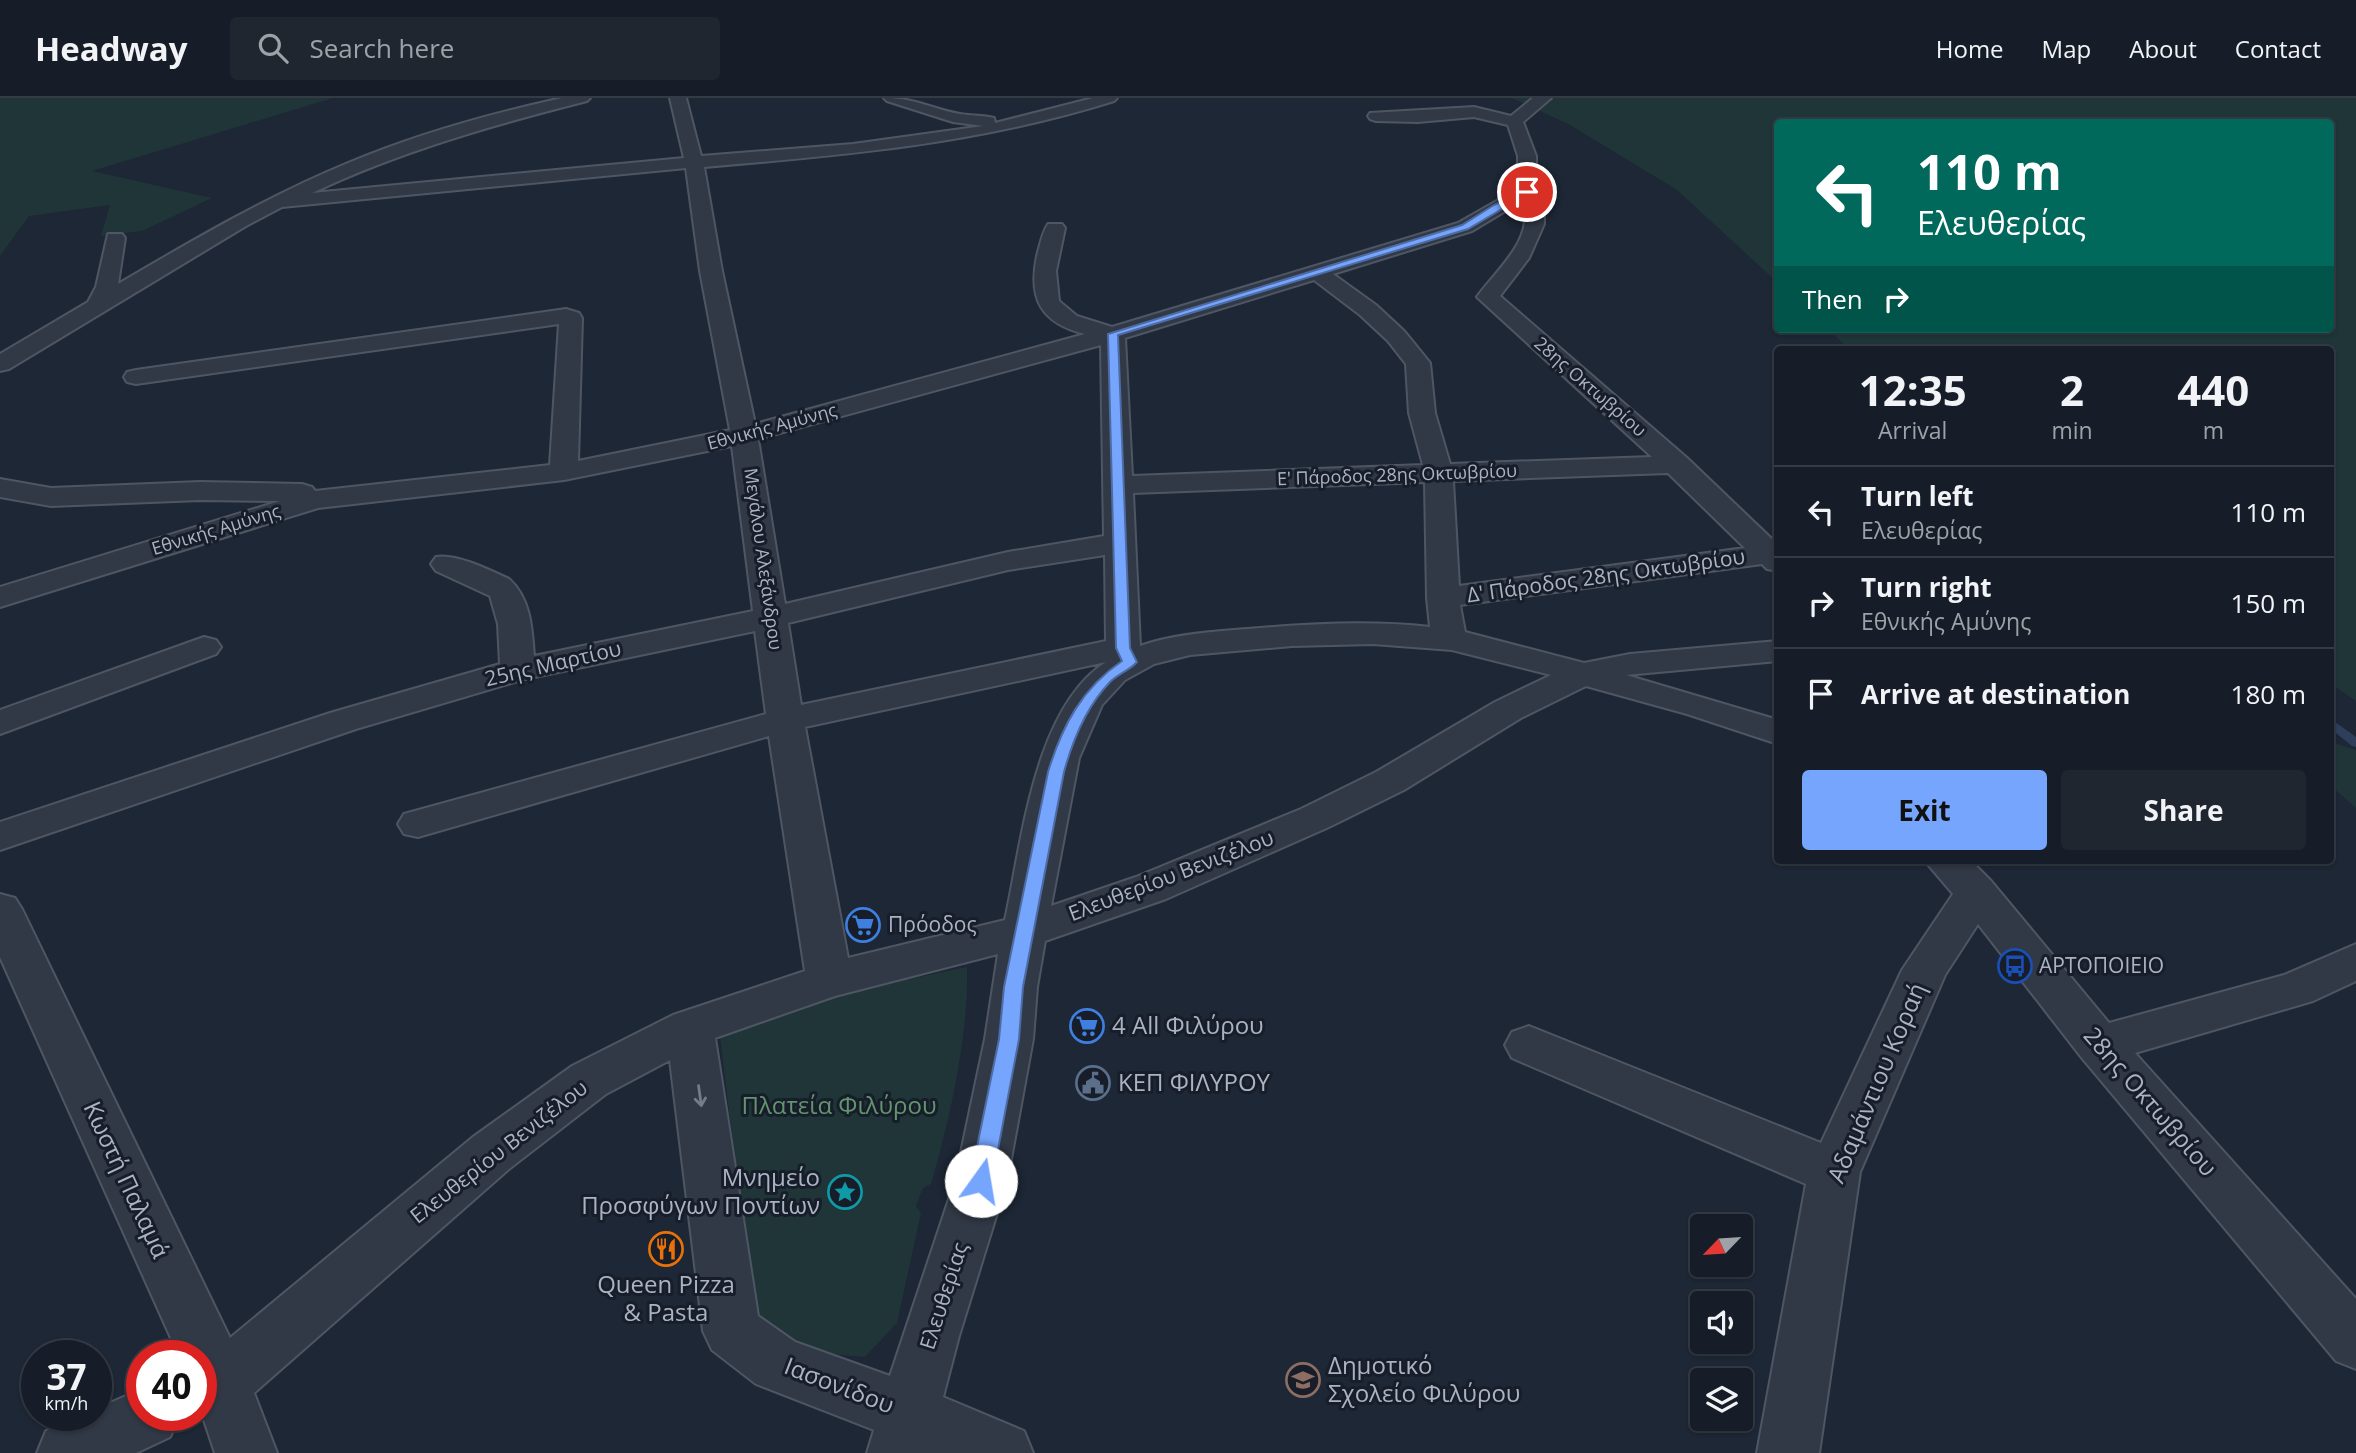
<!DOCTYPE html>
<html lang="en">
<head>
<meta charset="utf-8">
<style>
	:root { --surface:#161d28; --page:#1f2630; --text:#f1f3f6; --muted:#9ea2a8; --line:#353b45; --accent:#76a5fd }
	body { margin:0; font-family:"Open Sans",sans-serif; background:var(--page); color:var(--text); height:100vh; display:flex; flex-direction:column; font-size:26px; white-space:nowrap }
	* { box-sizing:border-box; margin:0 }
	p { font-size:23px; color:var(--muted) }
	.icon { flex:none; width:38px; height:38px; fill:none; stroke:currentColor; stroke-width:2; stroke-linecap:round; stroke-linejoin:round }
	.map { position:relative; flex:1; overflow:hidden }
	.details { position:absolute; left:1774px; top:248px; width:560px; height:518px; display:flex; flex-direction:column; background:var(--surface); border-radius:7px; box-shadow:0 2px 5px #0004,0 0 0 2px var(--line) }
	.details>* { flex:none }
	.top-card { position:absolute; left:1774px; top:21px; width:560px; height:214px; border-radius:7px; box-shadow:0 2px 5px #0004,0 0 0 2px var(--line); background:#00695c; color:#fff; overflow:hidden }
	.needle { width:46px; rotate:245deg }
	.buttons { position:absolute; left:1690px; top:1116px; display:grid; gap:14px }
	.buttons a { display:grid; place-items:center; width:63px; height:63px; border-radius:7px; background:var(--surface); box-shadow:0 2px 5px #0004,0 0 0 2px var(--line); font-size:35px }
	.speed { position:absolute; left:21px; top:1242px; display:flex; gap:14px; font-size:35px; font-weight:700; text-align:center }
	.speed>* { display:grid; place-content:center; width:91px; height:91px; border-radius:50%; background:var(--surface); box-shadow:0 2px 5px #0004,0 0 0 2px var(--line); line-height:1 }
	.speed small { font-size:18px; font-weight:400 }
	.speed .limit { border:10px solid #d22; background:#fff; color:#111 }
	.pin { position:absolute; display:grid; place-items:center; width:60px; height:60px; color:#fff; margin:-30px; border:4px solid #fff; border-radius:50%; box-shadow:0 2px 7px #0007 }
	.me { position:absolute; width:77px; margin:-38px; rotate:13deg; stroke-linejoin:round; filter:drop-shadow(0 0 5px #0008) }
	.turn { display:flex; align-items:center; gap:24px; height:147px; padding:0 28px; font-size:32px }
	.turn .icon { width:91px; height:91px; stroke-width:2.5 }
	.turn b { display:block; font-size:49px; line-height:60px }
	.then { display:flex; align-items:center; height:66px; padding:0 28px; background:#0003; gap:14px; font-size:26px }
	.eta { display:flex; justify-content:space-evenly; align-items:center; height:119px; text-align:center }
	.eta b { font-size:42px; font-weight:700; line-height:49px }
	.button { display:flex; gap:14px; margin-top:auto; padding:14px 28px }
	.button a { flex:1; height:80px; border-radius:7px; background:var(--accent); color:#111; font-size:28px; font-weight:700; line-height:80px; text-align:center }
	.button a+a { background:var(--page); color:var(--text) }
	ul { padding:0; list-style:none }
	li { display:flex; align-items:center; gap:21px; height:91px; padding:0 28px; border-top:2px solid var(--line) }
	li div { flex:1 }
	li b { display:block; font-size:26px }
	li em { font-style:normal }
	header { display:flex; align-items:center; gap:42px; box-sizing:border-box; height:98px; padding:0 35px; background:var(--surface); border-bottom:2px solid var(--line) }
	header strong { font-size:33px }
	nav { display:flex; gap:38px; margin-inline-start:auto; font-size:24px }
	.search { width:490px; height:63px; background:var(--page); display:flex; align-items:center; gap:18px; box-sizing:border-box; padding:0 24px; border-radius:7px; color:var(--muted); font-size:26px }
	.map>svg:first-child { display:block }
	.green { fill:#203538 }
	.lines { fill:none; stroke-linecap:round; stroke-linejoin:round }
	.stream { fill:#2e3f5b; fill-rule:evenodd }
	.minor-casing { stroke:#4e5664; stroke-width:4 }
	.minor { fill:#313946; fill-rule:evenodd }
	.oneway { stroke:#747c8b }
	.route { fill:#76a5fd; stroke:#4d6ba4; stroke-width:2 }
	.labels { text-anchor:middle; stroke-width:6; stroke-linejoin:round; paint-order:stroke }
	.far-street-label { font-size:18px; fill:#aab3c4; stroke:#171e2a }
	.street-label { font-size:21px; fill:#aab3c4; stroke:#171e2a }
	.poi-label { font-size:21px; fill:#aab3c4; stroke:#171e2a; text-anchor:start }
	.near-poi-label { font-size:24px; fill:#aab3c4; stroke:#171e2a; text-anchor:start }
	.near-street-label { font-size:24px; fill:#aab3c4; stroke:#171e2a }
	.near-park-label { font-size:24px; fill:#62946f; stroke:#171e2a }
</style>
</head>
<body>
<header>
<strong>Headway</strong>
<div class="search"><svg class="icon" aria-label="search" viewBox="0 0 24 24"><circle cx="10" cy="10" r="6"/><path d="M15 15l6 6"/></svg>Search here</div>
<nav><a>Home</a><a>Map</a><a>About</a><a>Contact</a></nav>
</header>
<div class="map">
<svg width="2356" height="1355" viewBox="0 0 2356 1355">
	<rect width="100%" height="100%" fill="#1d2735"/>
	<g class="green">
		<polygon points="0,0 333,0 92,73 212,100 142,133 101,138 110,107 29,118 0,158"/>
		<polygon points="1512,0 2356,0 2356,603 2331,586 2331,252 1850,252 1828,231 2331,231 2331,24 1778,24 1778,185 1677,92 1570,27"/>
		<polygon points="2331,644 2356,652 2356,710 2331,688"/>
		<path d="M967,869C969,935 950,1022 931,1086L923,1090L916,1108L921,1115L897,1225L865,1259L798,1253L763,1230L752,1200L719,931L810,902Z"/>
	</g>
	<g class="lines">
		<polygon class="stream" points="2331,621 2356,639 2356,649 2352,648 2331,631"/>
		<g class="minor-casing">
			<g id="minor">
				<path d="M562,0H590L587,3C493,27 401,53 312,95L684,60L670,0H686L701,58L853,46L983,28L953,24L887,3L884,0C916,0 932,11 960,16C971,18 983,17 994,20L995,25L1093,0H1117L1114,3C977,46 846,57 704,69L722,173L755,326L1085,236C1041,225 1028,201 1037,158C1040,147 1042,135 1048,126H1062L1065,130L1056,173L1059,203L1077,218L1112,229L1458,125L1518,91V58L1508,27L1474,19L1418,24L1376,23L1370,21L1368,18L1370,15L1474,9L1511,18L1533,0H1551L1523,24L1536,58V94L1544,112V126L1529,160L1500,198L1687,360L1778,447V473L1767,471L1762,466L1460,507L1465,534L1584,565L1630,556L1778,543V563L1626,577L1778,622V646L1687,616L1586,588L1521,620L1404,692L1329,729L1166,801L1045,843L1037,889L1033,941L1007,1083L959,1238L943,1299L1024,1333L1033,1355H867L874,1332L756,1286L712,1252L703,1233L670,962L606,996L509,1071L254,1295L277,1355H215L204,1322L187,1318H201V1258H179L0,859V796L15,800L22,811L230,1240L473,1039L572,968L673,917L805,873L769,638L418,739L404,736L398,726L404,716L766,616L755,533L525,581L356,631L0,752V724L330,615L500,566L498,526L490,498L436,473L431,466L436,459C455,455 490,472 509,481C531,501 532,531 534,558L753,513L732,348L564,382L318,410L0,509V489L280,403L200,402L51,408L0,399V381L51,390L200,384L302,386L312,389L315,393L550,367L559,226L136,286L127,284L124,279L127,274L136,272L566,211L579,215L582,220L578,363L730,332L700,173L686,70L282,109L246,128L9,271L0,273V256L88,204L96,189L108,136H122L125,140L118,186C193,142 268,98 348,65C417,36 489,16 562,0ZM1522,103C1537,140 1495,173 1477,199L1652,359L1450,366L1435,315L1430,265L1404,233L1376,207L1333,176L1472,133ZM1314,182L1360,217L1388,243L1406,266L1409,315L1423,367L1132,378L1125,240ZM1101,247L1104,438L1008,454L785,506L758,341ZM1668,375L1745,450L1459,488L1453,383ZM1425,384L1427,500L1430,529C1370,522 1307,526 1247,531C1211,534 1174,536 1140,548L1133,395ZM1105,457L1106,543L801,607L788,525L1008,472ZM1373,546L1452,552L1551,577L1495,604L1376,674L1301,711L1136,779L1051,808L1079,660L1102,607L1125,582L1154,566L1190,557L1292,548ZM1106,564C1034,610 1022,744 1005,822L848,860L805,629ZM998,856L985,941L955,1083L890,1278L795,1244L758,1218L715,940L835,898Z"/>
				<polygon points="204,539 216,542 221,549 216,556 0,636 0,612"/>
				<polygon points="1925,763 1971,763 1991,783 2109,925 2284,877 2356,846 2356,883 2313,903 2135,955 2356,1201 2356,1271 2336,1263 2082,960 1978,826 1945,877 1860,1074 1819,1355 1757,1355 1806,1086 1512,960 1505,947 1512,934 1529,928 1821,1045 1902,872 1953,796"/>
				<polygon points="142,1291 142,1318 179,1318 170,1339 136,1355 37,1355 46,1333 81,1318 96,1318 96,1311"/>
			</g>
		</g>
		<use href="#minor" class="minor"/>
	</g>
	<defs><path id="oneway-shaft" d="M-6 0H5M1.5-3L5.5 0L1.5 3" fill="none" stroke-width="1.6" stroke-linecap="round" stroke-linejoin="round" transform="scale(1.75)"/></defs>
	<use class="oneway" href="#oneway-shaft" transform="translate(700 998) rotate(82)"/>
	<path class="route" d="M1524,92L1531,94L1468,131L1118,237L1130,550L1137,564C1130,572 1118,576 1110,584C1086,609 1073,641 1064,674L1023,889L1019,941L992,1083L989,1090L981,1092L973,1090L970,1083L999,941L1004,889L1048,674C1062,628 1082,590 1122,563L1116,550L1108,236L1462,127L1494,107Z"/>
	<defs>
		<g id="supermarket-ring" transform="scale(1.75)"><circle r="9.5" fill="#171e2a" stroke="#3f7fe0" stroke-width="1.5"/><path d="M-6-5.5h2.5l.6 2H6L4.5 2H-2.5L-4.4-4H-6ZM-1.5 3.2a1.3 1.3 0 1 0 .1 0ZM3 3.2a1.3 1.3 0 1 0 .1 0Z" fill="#3f7fe0"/></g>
		<g id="bus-ring" transform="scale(1.75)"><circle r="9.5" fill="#171e2a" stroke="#1a4fb4" stroke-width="1.5"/><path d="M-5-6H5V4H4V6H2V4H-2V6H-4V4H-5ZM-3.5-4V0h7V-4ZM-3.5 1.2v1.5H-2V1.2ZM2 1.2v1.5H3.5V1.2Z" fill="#1a4fb4"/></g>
		<g id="civic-ring" transform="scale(1.75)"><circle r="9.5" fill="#171e2a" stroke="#5c6f8a" stroke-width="1.5"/><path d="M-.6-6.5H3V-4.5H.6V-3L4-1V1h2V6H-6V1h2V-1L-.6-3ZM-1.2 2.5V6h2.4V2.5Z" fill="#5c6f8a"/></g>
		<g id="sight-ring" transform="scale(1.75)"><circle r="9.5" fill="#171e2a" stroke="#0f9aa8" stroke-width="1.5"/><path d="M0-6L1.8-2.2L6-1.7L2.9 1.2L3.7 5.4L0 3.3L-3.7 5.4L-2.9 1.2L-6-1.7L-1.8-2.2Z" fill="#0f9aa8"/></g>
		<g id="restaurant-ring" transform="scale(1.75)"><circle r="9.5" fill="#171e2a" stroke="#e8710a" stroke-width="1.5"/><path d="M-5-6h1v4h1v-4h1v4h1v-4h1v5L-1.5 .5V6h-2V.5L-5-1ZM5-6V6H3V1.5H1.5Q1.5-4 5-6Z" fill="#e8710a"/></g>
		<g id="school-ring" transform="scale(1.75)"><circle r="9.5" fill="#171e2a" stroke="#8d6e63" stroke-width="1.5"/><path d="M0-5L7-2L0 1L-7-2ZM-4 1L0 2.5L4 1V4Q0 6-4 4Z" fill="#8d6e63"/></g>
	</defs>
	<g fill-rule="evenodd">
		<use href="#supermarket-ring" x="863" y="827"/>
		<use href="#bus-ring" x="2015" y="868"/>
		<use href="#supermarket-ring" x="1087" y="928"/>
		<use href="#civic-ring" x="1093" y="985"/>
		<use href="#sight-ring" x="845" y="1094"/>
		<use href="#restaurant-ring" x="666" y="1151"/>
		<use href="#school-ring" x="1303" y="1282"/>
	</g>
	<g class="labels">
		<g class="far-street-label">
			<text transform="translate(1590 289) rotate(41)" y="6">28ης Οκτωβρίου</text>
			<text transform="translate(772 329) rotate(-15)" y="6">Εθνικής Αμύνης</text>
			<text transform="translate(1397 377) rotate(-2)" y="6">Ε' Πάροδος 28ης Οκτωβρίου</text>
			<text transform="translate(216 432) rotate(-17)" y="6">Εθνικής Αμύνης</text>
			<text transform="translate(763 461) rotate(82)" y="6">Μεγάλου Αλεξάνδρου</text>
		</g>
		<g class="street-label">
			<text transform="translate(1606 478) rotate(-8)" y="7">Δ' Πάροδος 28ης Οκτωβρίου</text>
			<text transform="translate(553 566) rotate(-13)" y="7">25ης Μαρτίου</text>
			<text transform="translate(1171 778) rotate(-21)" y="7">Ελευθερίου Βενιζέλου</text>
			<text transform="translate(499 1054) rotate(-38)" y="7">Ελευθερίου Βενιζέλου</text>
			<text transform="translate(944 1198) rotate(-72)" y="7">Ελευθερίας</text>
		</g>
		<g class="poi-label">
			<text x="888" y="834">Πρόοδος</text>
			<text x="2039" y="875">ΑΡΤΟΠΟΙΕΙΟ</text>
		</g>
		<g class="near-poi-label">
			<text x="1112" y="936">4 All Φιλύρου</text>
			<text x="1118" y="993">ΚΕΠ ΦΙΛΥΡΟΥ</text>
			<text x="820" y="1088" text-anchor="end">Μνημείο<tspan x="820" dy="28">Προσφύγων Ποντίων</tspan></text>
			<text x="666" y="1195" text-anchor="middle">Queen Pizza<tspan x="666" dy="28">&amp; Pasta</tspan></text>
			<text x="1328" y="1276">Δημοτικό<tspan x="1328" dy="28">Σχολείο Φιλύρου</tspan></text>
		</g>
		<g class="near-street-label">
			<text transform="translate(1877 985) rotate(-67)" y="8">Αδαμάντιου Κοραή</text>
			<text transform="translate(2150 1004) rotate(49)" y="8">28ης Οκτωβρίου</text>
			<text transform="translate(126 1082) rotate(65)" y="8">Κωστή Παλαμά</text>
			<text transform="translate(839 1288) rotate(21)" y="8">Ιασονίδου</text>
		</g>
		<g class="near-park-label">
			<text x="839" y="1016">Πλατεία Φιλύρου</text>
		</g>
	</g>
</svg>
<div class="buttons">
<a><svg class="needle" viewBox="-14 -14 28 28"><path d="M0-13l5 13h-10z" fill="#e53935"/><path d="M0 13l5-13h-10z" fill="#9ea2a8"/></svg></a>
<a><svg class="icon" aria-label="sound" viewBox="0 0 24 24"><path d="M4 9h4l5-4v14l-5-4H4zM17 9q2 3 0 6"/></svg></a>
<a><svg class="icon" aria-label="layers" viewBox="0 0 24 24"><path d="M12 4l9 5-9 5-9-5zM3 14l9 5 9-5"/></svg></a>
</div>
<div class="speed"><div>37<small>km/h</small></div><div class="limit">40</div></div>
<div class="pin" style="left:1527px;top:94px;background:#d93025"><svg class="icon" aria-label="arrive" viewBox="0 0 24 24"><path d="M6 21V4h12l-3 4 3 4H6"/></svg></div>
<svg class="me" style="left:981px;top:1083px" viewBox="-20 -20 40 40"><circle r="19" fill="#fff"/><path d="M0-13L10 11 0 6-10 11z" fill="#76a5fd"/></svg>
<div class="top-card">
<div class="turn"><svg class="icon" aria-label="left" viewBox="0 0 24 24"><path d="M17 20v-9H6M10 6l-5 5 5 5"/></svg><div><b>110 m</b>Ελευθερίας</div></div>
<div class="then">Then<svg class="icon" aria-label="right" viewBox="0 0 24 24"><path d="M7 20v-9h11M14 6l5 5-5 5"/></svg></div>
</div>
<section class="details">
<div class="eta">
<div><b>12:35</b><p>Arrival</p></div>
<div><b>2</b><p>min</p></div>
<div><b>440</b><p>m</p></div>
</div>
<ul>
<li><svg class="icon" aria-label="left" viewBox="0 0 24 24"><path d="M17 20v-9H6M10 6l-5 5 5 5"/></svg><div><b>Turn left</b><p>Ελευθερίας</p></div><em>110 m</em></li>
<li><svg class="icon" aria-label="right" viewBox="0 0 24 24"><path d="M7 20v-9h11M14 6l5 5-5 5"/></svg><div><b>Turn right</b><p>Εθνικής Αμύνης</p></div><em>150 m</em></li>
<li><svg class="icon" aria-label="arrive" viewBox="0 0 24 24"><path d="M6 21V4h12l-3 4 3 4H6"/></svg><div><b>Arrive at destination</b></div><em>180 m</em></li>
</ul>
<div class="button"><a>Exit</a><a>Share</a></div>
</section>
</div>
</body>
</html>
